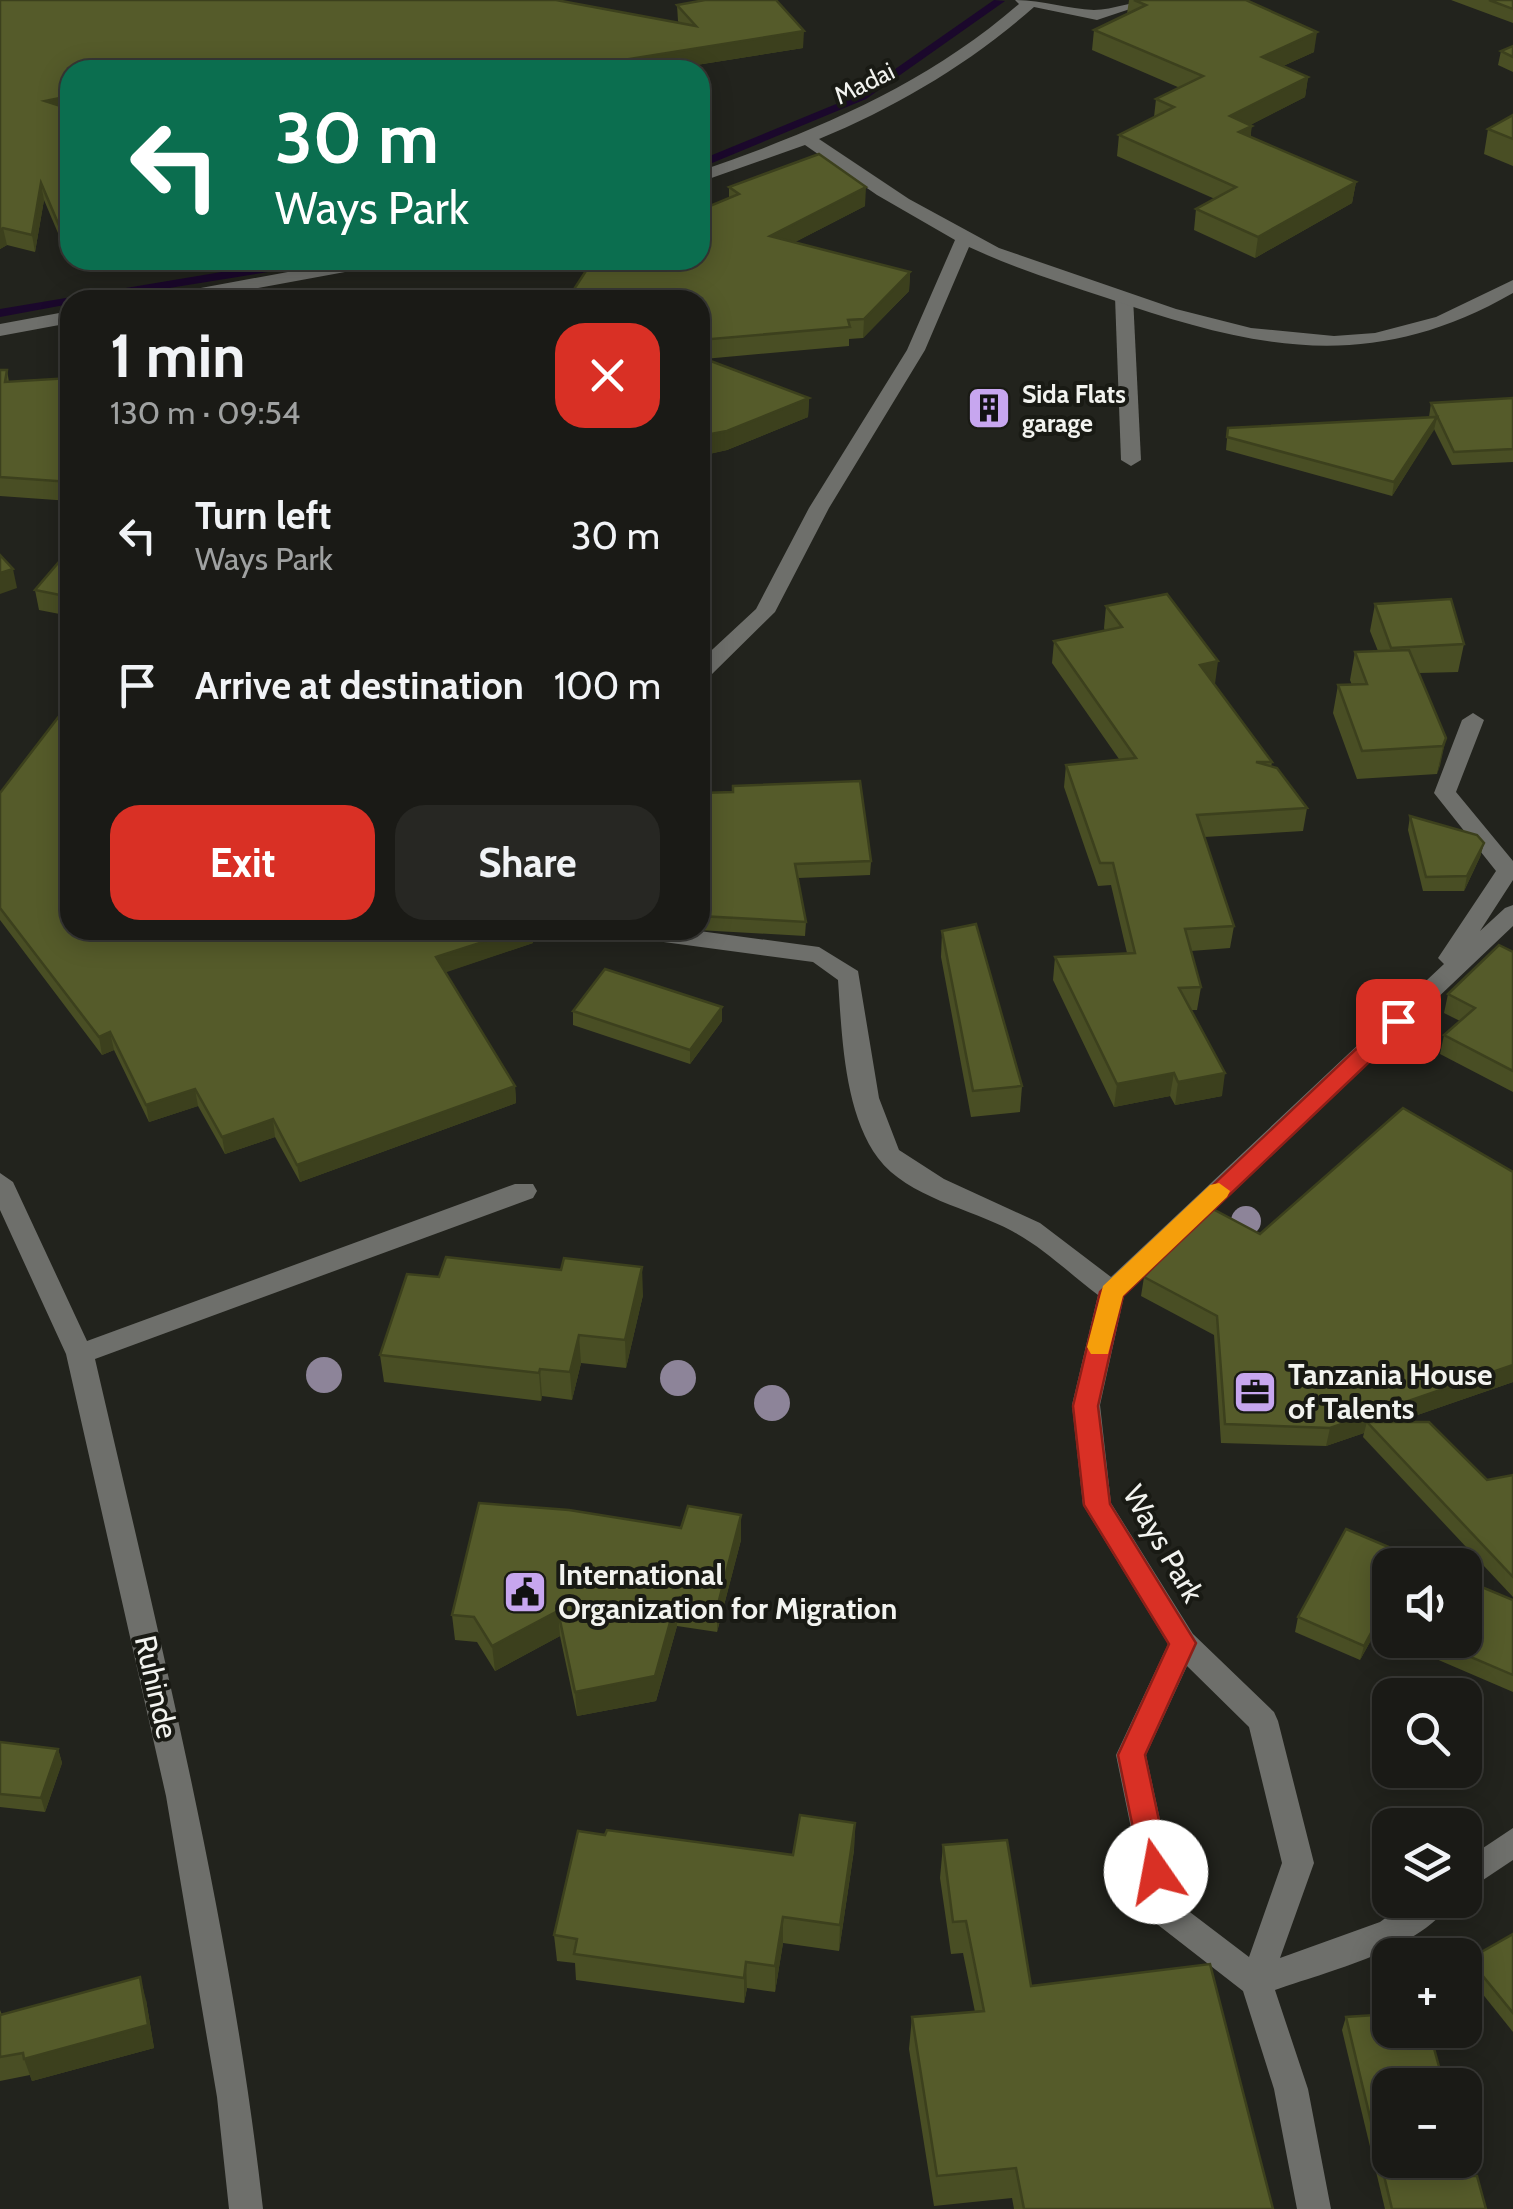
<!DOCTYPE html>
<html lang="en">
<head>
<meta charset="utf-8">
<style>
	:root { --surface:#1a1a16; --page:#272723; --text:#f1f3f6; --muted:#9fa1a1; --line:#383835; --accent:#d93025 }
	body { margin:0; font-family:Cabin,sans-serif; background:var(--page); color:var(--text); height:100vh; display:flex; flex-direction:column; font-size:38px; white-space:nowrap }
	* { box-sizing:border-box; margin:0 }
	p { font-size:32px; color:var(--muted) }
	.icon { flex:none; width:55px; height:55px; fill:none; stroke:currentColor; stroke-width:2; stroke-linecap:round; stroke-linejoin:round }
	.map { position:relative; flex:1; overflow:hidden }
	.details { position:absolute; left:60px; top:290px; width:650px; height:650px; display:flex; flex-direction:column; background:var(--surface); border-radius:30px; box-shadow:0 5px 25px #0003,0 0 0 2px var(--line) }
	.details>* { flex:none }
	.top-card { position:absolute; left:60px; top:60px; width:650px; height:210px; border-radius:30px; box-shadow:0 5px 25px #0003,0 0 0 2px var(--line); background:#0b6e4f; color:#fff; overflow:hidden }
	.buttons { position:absolute; left:1372px; top:1548px; display:grid; gap:20px }
	.buttons a { display:grid; place-items:center; width:110px; height:110px; border-radius:20px; background:var(--surface); box-shadow:0 5px 25px #0003,0 0 0 2px var(--line); font-size:50px }
	.pin { position:absolute; display:grid; place-items:center; width:85px; height:85px; color:#fff; margin:-42px; border-radius:20px; box-shadow:0 5px 15px #0006 }
	.me { position:absolute; width:110px; margin:-55px; rotate:348deg; stroke-linejoin:round; filter:drop-shadow(0 0 8px #0008) }
	.turn { display:flex; align-items:center; gap:35px; height:210px; padding:0 50px; font-size:45px }
	.turn .icon { width:130px; height:130px; stroke-width:2.5 }
	.turn b { display:block; font-size:70px; line-height:85px }
	.round { display:grid; place-items:center; flex:none; width:105px; height:105px; border-radius:30px; background:var(--page) }
	.headline { display:flex; align-items:center; justify-content:space-between; height:170px; padding:0 50px }
	h1 { font-size:60px; font-weight:700; line-height:75px }
	.cta { display:flex; gap:20px; margin-top:auto; padding:20px 50px }
	.cta a { flex:1; height:115px; border-radius:30px; background:var(--accent); color:#fff; font-size:40px; font-weight:700; line-height:115px; text-align:center }
	.cta a+a { background:var(--page); color:var(--text) }
	ul { padding:0; list-style:none }
	li { display:flex; align-items:center; gap:30px; height:150px; padding:0 50px }
	li div { flex:1 }
	li b { display:block; font-size:38px }
	li em { font-style:normal }
	.map>svg:first-child { display:block }
	.lines { fill:none; stroke-linecap:round; stroke-linejoin:round }
	.stream { fill:#1b082c; fill-rule:evenodd }
	.lane { fill:#6e6f6b; fill-rule:evenodd }
	.street { fill:#6e6f6b; fill-rule:evenodd }
	.tree { fill:#8d8499 }
	.wall { fill:#494e24 }
	.shaded-wall { fill:#3c401d }
	.building { fill:#555b2a; stroke:#3c401d; stroke-width:2.5 }
	.route { fill:#d93025; stroke:#8d1f18; stroke-width:2.5 }
	.slow { fill:#f59e0b }
	.labels { text-anchor:middle; stroke-width:8; stroke-linejoin:round; paint-order:stroke }
	.far-street-label { font-size:25px; fill:#f2f3ef; stroke:#191a14 }
	.far-poi-label { font-size:25px; font-weight:bold; fill:#f2f3ef; stroke:#191a14; text-anchor:start }
	.poi-label { font-size:30px; font-weight:bold; fill:#f2f3ef; stroke:#191a14; text-anchor:start }
	.street-label { font-size:30px; fill:#f2f3ef; stroke:#191a14 }
</style>
</head>
<body>
<div class="map">
<svg width="1513" height="2209" viewBox="0 0 1513 2209">
	<rect width="100%" height="100%" fill="#22231d"/>
	<g class="lines">
		<g class="stream">
			<polygon points="994,0 1005,1 866,99 700,168 700,160 858,95"/>
			<polygon points="294,260 323,260 317,264 95,300 70,300 70,304 0,317 0,309"/>
		</g>
		<polygon class="lane" points="1124,292 1133,297 1141,460 1131,466 1121,460 1115,297"/>
		<g class="street">
			<path d="M1015,0C1042,0 1068,9 1094,10C1113,10 1135,0 1157,0L1097,20L1034,7C969,64 898,106 819,139L909,199L999,248L1176,309L1251,328L1334,336L1375,333L1436,317L1513,280V293C1370,375 1255,349 1107,298C1060,282 1014,268 969,247L925,350L829,508L775,612L708,678L700,679V661L756,609L809,508L907,350L955,240L877,195L805,145L700,182V171C816,131 926,85 1019,4Z"/>
			<polygon points="353,260 392,260 383,265 193,300 154,300 163,295"/>
			<polygon points="70,311 70,323 0,336 0,324"/>
			<path d="M1473,713L1484,720L1456,792L1513,861V880L1480,931L1505,908L1513,905V926L1124,1296L1100,1405L1111,1503L1193,1634L1274,1712L1278,1721L1314,1863L1280,1958L1380,1922L1410,1900H1451C1429,1947 1322,1973 1275,1990L1308,2089L1331,2209H1297L1274,2089L1243,1991L1153,1921L1148,1911L1116,1755L1168,1644L1083,1505L1072,1405L1098,1295C1070,1274 1044,1248 1012,1231C970,1208 908,1198 878,1158C844,1112 842,1036 838,980L813,962L634,938L622,930H692L819,947L858,971L879,1098L899,1150L944,1179L1040,1223L1111,1277L1444,964L1438,958L1496,871L1434,793L1462,720ZM1187,1666L1249,1727L1282,1863L1249,1957L1178,1903L1146,1755Z"/>
			<path d="M0,1173L13,1182L87,1341L515,1184H533L537,1191L533,1198L95,1359C160,1641 231,1921 263,2209H229L217,2097L166,1796L66,1354L0,1210Z"/>
			<polygon points="1513,1828 1513,1860 1465,1892 1465,1860"/>
		</g>
	</g>
	<g class="tree">
		<circle cx="1246" cy="1221" r="15"/>
		<circle cx="324" cy="1375" r="18"/>
		<circle cx="678" cy="1378" r="18"/>
		<circle cx="772" cy="1403" r="18"/>
	</g>
	<g class="wall">
		<polygon points="0,0 679,23 678,21 677,5 803,48 665,70 70,70 69,259 44,200 35,252 7,245 0,249"/>
		<polygon points="1129,0 1246,0 1314,52 1283,66 1308,77 1305,97 1250,125 1251,137 1356,182 1352,203 1255,258 1194,230 1196,209 1215,199 1117,156 1119,135 1154,117 1156,99 1180,88 1092,50 1094,30 1127,14"/>
		<polygon points="1451,0 1513,0 1513,23"/>
		<polygon points="1513,46 1513,72 1498,65 1501,51"/>
		<polygon points="1513,115 1513,166 1484,154 1488,129"/>
		<polygon points="729,187 865,206 795,242 910,272 909,291 863,338 849,339 849,346 704,359 809,398 808,417 727,450 700,456 700,300 729,198"/>
		<polygon points="0,370 7,370 9,382 70,378 70,501 0,496"/>
		<polygon points="1513,398 1513,462 1452,465 1434,429 1392,496 1226,450 1228,428 1429,417 1431,403"/>
		<polygon points="70,549 70,616 39,610 35,590"/>
		<polygon points="1375,604 1464,644 1458,672 1419,673 1446,738 1437,774 1357,779 1333,713 1338,685 1352,685 1350,680 1355,652 1378,651 1370,631"/>
		<polygon points="1106,606 1214,684 1272,762 1271,767 1307,808 1303,831 1204,837 1234,926 1230,948 1191,951 1201,987 1197,1010 1191,1010 1222,1096 1175,1105 1170,1096 1114,1107 1053,980 1055,957 1127,953 1111,885 1098,886 1064,787 1066,765 1119,759 1052,663 1054,641 1105,631 1104,628"/>
		<polygon points="0,793 70,930 532,930 533,943 445,972 515,1086 516,1103 300,1182 275,1137 225,1154 198,1106 149,1122 114,1050 102,1055 0,920"/>
		<polygon points="700,793 871,861 870,875 798,878 806,922 805,936 698,930 700,930"/>
		<polygon points="1410,816 1484,843 1480,857 1464,891 1423,891 1408,830"/>
		<polygon points="942,931 1022,1086 1020,1112 971,1117 941,957"/>
		<polygon points="1513,952 1513,1092 1440,1054 1444,1035 1460,1021 1444,1013 1448,994"/>
		<polygon points="722,1007 722,1021 690,1064 573,1025 573,1011"/>
		<polygon points="1513,1172 1513,1382 1397,1422 1487,1480 1513,1475 1513,1597 1363,1437 1364,1433 1326,1446 1221,1443 1214,1335 1141,1296 1144,1277 1260,1234"/>
		<polygon points="643,1295 626,1368 581,1363 572,1400 542,1396 541,1401 384,1382 380,1355"/>
		<polygon points="741,1515 741,1540 717,1632 677,1626 656,1701 577,1716 560,1636 495,1671 477,1642 455,1640 452,1615 681,1528"/>
		<polygon points="1390,1565 1390,1639 1375,1633 1360,1660 1295,1632 1298,1617"/>
		<polygon points="1513,1600 1513,1692 1392,1640 1465,1640"/>
		<polygon points="0,1742 58,1749 62,1763 45,1812 0,1807"/>
		<polygon points="855,1823 854,1850 839,1951 783,1943 775,1992 747,1988 744,2003 576,1980 575,1963 557,1961 554,1935 605,1835 793,1855"/>
		<polygon points="943,1845 1031,1986 1273,2209 1014,2209 1012,2198 934,2206 909,2049 912,2017 975,2012 963,1953 951,1954 940,1878"/>
		<polygon points="1513,1934 1513,2032 1465,1972 1469,1959"/>
		<polygon points="146,2000 154,2048 32,2081 30,2075 0,2081 0,2010 2,2015"/>
		<polygon points="1346,2017 1468,2176 1486,2209 1385,2209 1342,2030"/>
	</g>
	<g class="shaded-wall">
		<polygon points="804,31 803,48 665,70 573,70 573,68"/>
		<polygon points="1317,32 1314,52 1259,77 1262,57"/>
		<polygon points="1308,77 1305,97 1227,137 1230,116"/>
		<polygon points="70,96 70,113 45,101"/>
		<polygon points="1252,126 1249,146 1239,132"/>
		<polygon points="1356,182 1352,203 1255,258 1258,237"/>
		<polygon points="41,183 44,200 35,252 32,235"/>
		<polygon points="866,187 865,206 770,255 770,236"/>
		<polygon points="3,228 7,245 0,249 0,230"/>
		<polygon points="70,239 70,259 69,259 66,242"/>
		<polygon points="910,272 909,291 863,338 864,319"/>
		<polygon points="809,398 808,417 727,450 700,456 700,436"/>
		<polygon points="1437,417 1434,430 1392,496 1394,482"/>
		<polygon points="13,569 17,588 0,594 0,573"/>
		<polygon points="1218,661 1215,684 1200,665"/>
		<polygon points="1446,738 1440,766 1437,774 1443,746"/>
		<polygon points="1484,843 1480,857 1464,891 1467,876"/>
		<polygon points="520,930 532,930 533,943 438,975 436,957"/>
		<polygon points="722,1007 722,1021 690,1064 690,1050"/>
		<polygon points="110,1032 114,1050 102,1055 99,1037"/>
		<polygon points="1174,1073 1170,1096 1114,1107 1117,1084"/>
		<polygon points="1225,1073 1222,1096 1175,1105 1178,1082"/>
		<polygon points="515,1086 516,1103 300,1182 297,1165"/>
		<polygon points="195,1089 198,1106 149,1122 146,1105"/>
		<polygon points="273,1119 275,1137 225,1154 222,1137"/>
		<polygon points="642,1267 643,1295 626,1368 625,1340"/>
		<polygon points="579,1335 581,1363 572,1400 570,1372"/>
		<polygon points="1513,1365 1513,1382 1374,1430 1367,1422 1364,1433 1326,1446 1330,1428"/>
		<polygon points="540,1369 542,1396 541,1401 539,1373"/>
		<polygon points="741,1515 741,1540 717,1632 717,1608"/>
		<polygon points="676,1601 677,1626 656,1701 577,1716 575,1692"/>
		<polygon points="558,1611 560,1636 495,1671 492,1646"/>
		<polygon points="1379,1618 1375,1633 1360,1660 1364,1646"/>
		<polygon points="58,1749 62,1763 45,1812 41,1798"/>
		<polygon points="855,1823 854,1850 839,1951 840,1925"/>
		<polygon points="783,1917 783,1943 775,1992 775,1966"/>
		<polygon points="746,1962 747,1988 744,2003 744,1978"/>
		<polygon points="140,1977 146,2000 154,2048 32,2081 24,2059"/>
	</g>
	<g class="building">
		<polygon points="0,0 556,0 696,26 677,5 705,0 776,0 804,31 573,68 578,70 243,70 214,66 196,70 70,70 70,96 45,101 70,109 70,239 66,242 41,183 32,235 3,228 0,230"/>
		<polygon points="1134,0 1246,0 1317,32 1262,57 1308,77 1230,116 1252,126 1239,132 1356,182 1258,237 1196,209 1236,187 1119,135 1174,107 1156,99 1203,76 1094,30 1146,5"/>
		<polygon points="1489,0 1513,0 1513,9"/>
		<polygon points="1513,46 1513,57 1501,51"/>
		<polygon points="1513,115 1513,139 1488,129"/>
		<polygon points="819,154 866,187 770,236 910,272 864,319 848,320 850,327 700,340 700,300 567,300 593,260 700,260 700,210 739,194 729,187"/>
		<polygon points="700,357 809,398 727,431 700,436"/>
		<polygon points="0,370 7,370 5,382 70,378 70,482 0,477"/>
		<polygon points="1513,398 1513,449 1454,452 1431,403"/>
		<polygon points="1437,417 1394,482 1227,437 1228,428"/>
		<polygon points="70,549 70,597 35,590"/>
		<polygon points="0,555 13,569 0,573"/>
		<polygon points="1167,594 1218,661 1200,665 1272,762 1256,762 1277,768 1307,808 1197,815 1234,926 1185,929 1201,987 1179,988 1225,1073 1178,1082 1174,1073 1117,1084 1055,957 1135,953 1113,863 1100,863 1066,765 1136,758 1054,641 1122,627 1106,606"/>
		<polygon points="1451,599 1464,644 1391,648 1375,604"/>
		<polygon points="1409,650 1446,738 1443,746 1362,751 1338,685 1367,684 1355,652"/>
		<polygon points="70,702 70,930 520,930 436,957 515,1086 297,1165 273,1119 222,1137 195,1089 146,1105 110,1032 99,1037 0,908 0,793"/>
		<polygon points="860,781 871,861 795,864 806,922 700,916 700,793 733,792 733,786"/>
		<polygon points="1410,816 1477,835 1484,843 1467,876 1426,877"/>
		<polygon points="976,924 1022,1086 973,1091 942,931"/>
		<polygon points="1499,945 1513,952 1513,1071 1444,1035 1475,1008 1448,994"/>
		<polygon points="605,969 722,1007 690,1050 573,1011"/>
		<polygon points="1403,1108 1513,1172 1513,1365 1330,1428 1225,1424 1217,1316 1144,1277 1209,1207 1260,1234"/>
		<polygon points="446,1257 561,1270 564,1258 642,1267 625,1340 579,1335 570,1372 540,1369 539,1373 380,1355 407,1274 439,1277"/>
		<polygon points="1367,1422 1429,1422 1487,1480 1513,1475 1513,1577"/>
		<polygon points="479,1503 569,1510 681,1528 688,1506 741,1515 717,1608 676,1601 655,1676 575,1692 558,1611 492,1646 474,1617 452,1615"/>
		<polygon points="1346,1529 1431,1565 1390,1565 1390,1622 1379,1618 1364,1646 1298,1617"/>
		<polygon points="1465,1580 1513,1600 1513,1675 1431,1640 1465,1640"/>
		<polygon points="0,1742 58,1749 41,1798 0,1794"/>
		<polygon points="800,1815 855,1823 840,1925 783,1917 775,1966 746,1962 744,1978 574,1954 577,1939 554,1935 578,1831 605,1835 607,1830 793,1855"/>
		<polygon points="1007,1840 1031,1986 1210,1964 1273,2209 1024,2209 1016,2168 937,2176 912,2017 984,2011 966,1921 953,1922 943,1845"/>
		<polygon points="1513,1934 1513,2013 1469,1959"/>
		<polygon points="140,1977 148,2025 24,2059 23,2053 0,2057 0,2015"/>
		<polygon points="1390,2014 1390,2030 1429,2030 1444,2085 1390,2085 1390,2160 1463,2160 1468,2176 1477,2176 1486,2209 1392,2209 1346,2017"/>
	</g>
	<polygon class="route" points="1398,1014 1410,1021 1406,1027 1123,1296 1098,1406 1110,1504 1196,1643 1145,1755 1170,1872 1166,1881 1156,1885 1146,1881 1142,1872 1118,1755 1169,1644 1084,1505 1073,1406 1100,1292 1391,1016"/>
	<polygon class="slow" points="1219,1183 1230,1191 1227,1197 1123,1296 1108,1354 1091,1354 1087,1347 1103,1286 1210,1185"/>
	<defs>
		<g id="building-square" transform="scale(2.25)"><rect x="-9" y="-9" width="18" height="18" rx="4" fill="#c7a6ef" stroke="#191a14"/><path d="M-4-6H4V6H1V3H-1V6H-4ZM-2.5-4.3h1.7v1.8h-1.7ZM.8-4.3h1.7v1.8H.8ZM-2.5-1h1.7V.8h-1.7ZM.8-1h1.7V.8H.8Z" fill="#111"/></g>
		<g id="office-square" transform="scale(2.25)"><rect x="-9" y="-9" width="18" height="18" rx="4" fill="#c7a6ef" stroke="#191a14"/><path d="M-6-3h4V-5.5h4V-3h4V5H-6ZM-1-4.5V-3h2v-1.5ZM-6 0V1H6V0Z" fill="#111"/></g>
		<g id="civic-square" transform="scale(2.25)"><rect x="-9" y="-9" width="18" height="18" rx="4" fill="#c7a6ef" stroke="#191a14"/><path d="M-.6-6.5H3V-4.5H.6V-3L4-1V1h2V6H-6V1h2V-1L-.6-3ZM-1.2 2.5V6h2.4V2.5Z" fill="#111"/></g>
	</defs>
	<g fill-rule="evenodd">
		<use href="#building-square" x="989" y="408"/>
		<use href="#office-square" x="1255" y="1392"/>
		<use href="#civic-square" x="525" y="1592"/>
	</g>
	<g class="labels">
		<g class="far-street-label">
			<text transform="translate(864 83) rotate(-26)" y="9">Madai</text>
		</g>
		<g class="far-poi-label">
			<text x="1022" y="403">Sida Flats<tspan x="1022" dy="29">garage</tspan></text>
		</g>
		<g class="poi-label">
			<text x="1288" y="1385">Tanzania House<tspan x="1288" dy="34">of Talents</tspan></text>
			<text x="558" y="1585">International<tspan x="558" dy="34">Organization for Migration</tspan></text>
		</g>
		<g class="street-label">
			<text transform="translate(1163 1544) rotate(60)" y="10">Ways Park</text>
			<text transform="translate(156 1687) rotate(77)" y="10">Ruhinde</text>
		</g>
	</g>
</svg>
<div class="buttons">
<a><svg class="icon" aria-label="sound" viewBox="0 0 24 24"><path d="M4 9h4l5-4v14l-5-4H4zM17 9q2 3 0 6"/></svg></a>
<a><svg class="icon" aria-label="search" viewBox="0 0 24 24"><circle cx="10" cy="10" r="6"/><path d="M15 15l6 6"/></svg></a>
<a><svg class="icon" aria-label="layers" viewBox="0 0 24 24"><path d="M12 4l9 5-9 5-9-5zM3 14l9 5 9-5"/></svg></a>
<a>+</a>
<a>−</a>
</div>
<div class="pin" style="left:1398px;top:1021px;background:#d93025"><svg class="icon" aria-label="arrive" viewBox="0 0 24 24"><path d="M6 21V4h12l-3 4 3 4H6"/></svg></div>
<svg class="me" style="left:1156px;top:1872px" viewBox="-20 -20 40 40"><circle r="19" fill="#fff"/><path d="M0-13L10 11 0 6-10 11z" fill="#d93025"/></svg>
<div class="top-card">
<div class="turn"><svg class="icon" aria-label="left" viewBox="0 0 24 24"><path d="M17 20v-9H6M10 6l-5 5 5 5"/></svg><div><b>30 m</b>Ways Park</div></div>
</div>
<section class="details">
<div class="headline"><div><h1>1 min</h1><p>130 m · 09:54</p></div><a class="round" style="background:#d93025;color:#fff"><svg class="icon" aria-label="close" viewBox="0 0 24 24"><path d="M6 6l12 12M18 6L6 18"/></svg></a></div>
<ul>
<li><svg class="icon" aria-label="left" viewBox="0 0 24 24"><path d="M17 20v-9H6M10 6l-5 5 5 5"/></svg><div><b>Turn left</b><p>Ways Park</p></div><em>30 m</em></li>
<li><svg class="icon" aria-label="arrive" viewBox="0 0 24 24"><path d="M6 21V4h12l-3 4 3 4H6"/></svg><div><b>Arrive at destination</b></div><em>100 m</em></li>
</ul>
<div class="cta"><a>Exit</a><a>Share</a></div>
</section>
</div>
</body>
</html>
